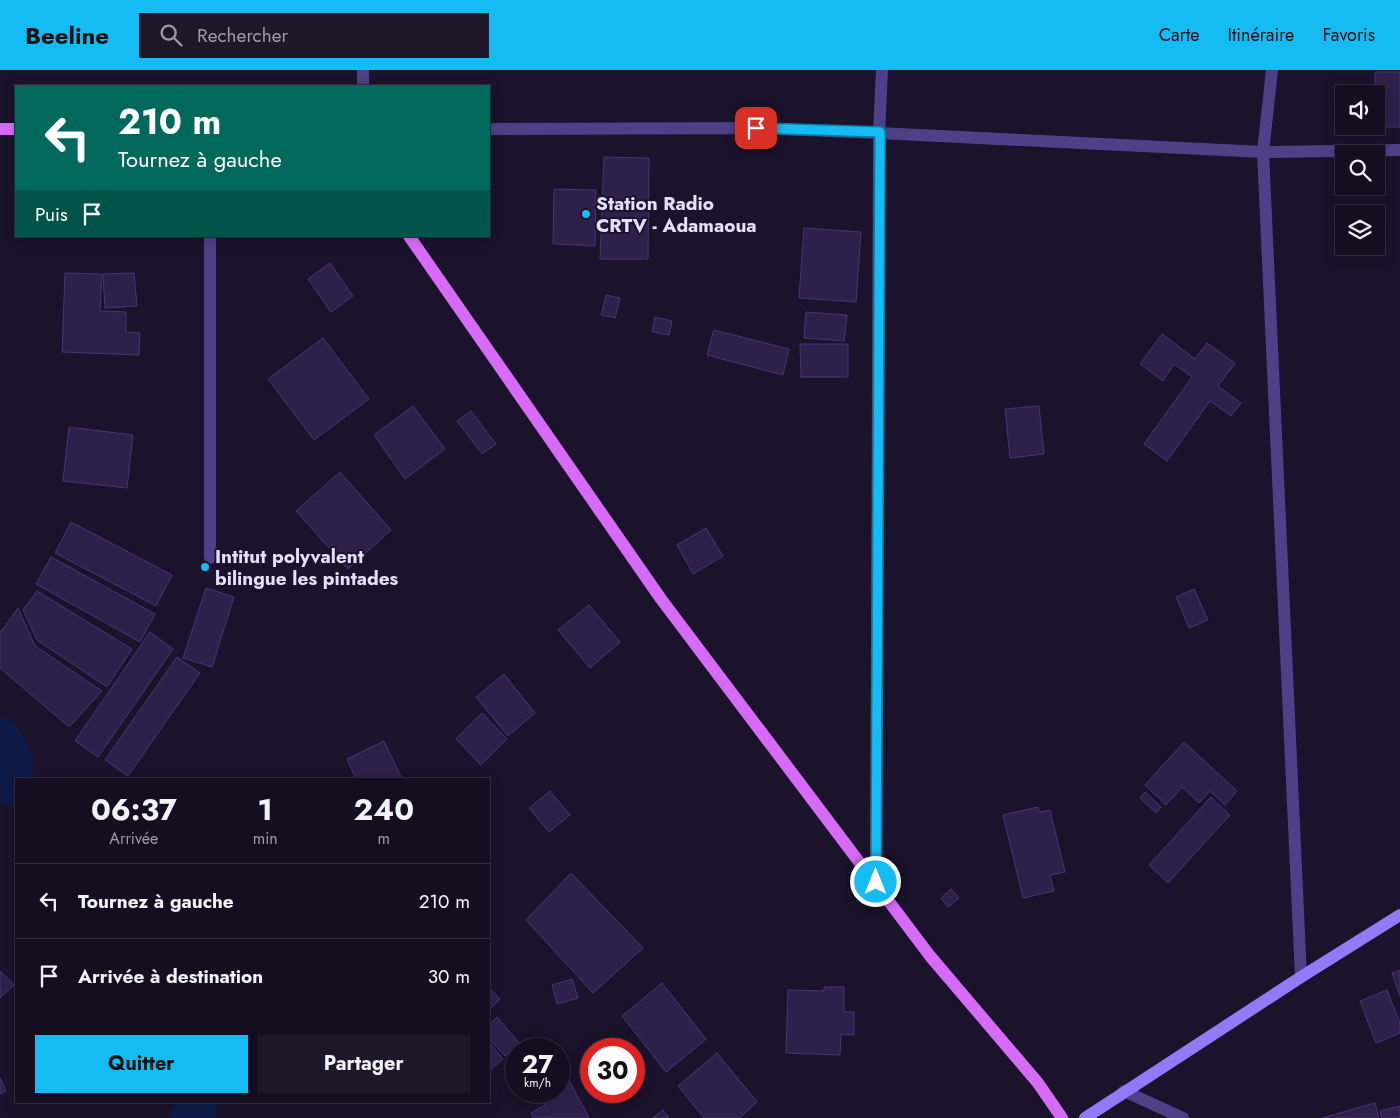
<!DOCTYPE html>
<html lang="fr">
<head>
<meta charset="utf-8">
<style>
	:root { --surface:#140e20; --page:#1d1729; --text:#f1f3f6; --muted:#9d9ca5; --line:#332e3e; --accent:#15bcf3 }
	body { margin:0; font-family:Jost,sans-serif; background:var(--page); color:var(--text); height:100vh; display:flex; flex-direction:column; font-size:19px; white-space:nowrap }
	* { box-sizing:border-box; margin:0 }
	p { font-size:16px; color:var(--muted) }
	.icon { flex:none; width:28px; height:28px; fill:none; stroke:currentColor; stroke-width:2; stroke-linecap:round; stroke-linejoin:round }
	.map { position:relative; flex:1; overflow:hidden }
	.drawer { position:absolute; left:15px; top:708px; width:475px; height:325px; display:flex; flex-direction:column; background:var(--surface); border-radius:0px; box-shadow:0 2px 12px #0003,0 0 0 1px var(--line) }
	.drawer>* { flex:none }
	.hud { position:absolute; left:15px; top:15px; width:475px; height:152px; border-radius:0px; box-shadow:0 2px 12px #0003,0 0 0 1px var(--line); background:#00695c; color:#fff; overflow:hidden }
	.controls { position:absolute; left:1335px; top:15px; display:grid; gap:10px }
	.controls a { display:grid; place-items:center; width:50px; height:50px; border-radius:0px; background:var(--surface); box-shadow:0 2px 12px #0003,0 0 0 1px var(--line); font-size:25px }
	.speed { position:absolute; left:505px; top:968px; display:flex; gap:10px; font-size:25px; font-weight:700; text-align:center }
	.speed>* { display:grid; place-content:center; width:65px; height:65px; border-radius:50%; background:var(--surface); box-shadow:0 2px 12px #0003,0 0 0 1px var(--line); line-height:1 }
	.speed small { font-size:12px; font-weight:400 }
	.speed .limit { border:8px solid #d22; background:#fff; color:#111 }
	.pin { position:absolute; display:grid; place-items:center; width:42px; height:42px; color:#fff; margin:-21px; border-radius:10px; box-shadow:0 2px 8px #0006 }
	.me { position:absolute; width:55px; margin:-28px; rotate:0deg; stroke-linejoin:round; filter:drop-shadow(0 0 4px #0008) }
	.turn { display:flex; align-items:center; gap:18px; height:105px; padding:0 20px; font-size:22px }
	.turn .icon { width:65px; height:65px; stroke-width:2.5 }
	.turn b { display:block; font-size:35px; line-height:42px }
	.then { display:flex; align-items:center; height:48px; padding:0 20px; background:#0003; gap:10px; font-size:19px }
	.eta { display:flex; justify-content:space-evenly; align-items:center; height:85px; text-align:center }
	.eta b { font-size:30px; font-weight:700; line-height:35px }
	.action { display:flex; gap:10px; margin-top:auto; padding:10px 20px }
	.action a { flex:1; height:58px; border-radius:0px; background:var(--accent); color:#111; font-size:20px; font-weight:700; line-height:58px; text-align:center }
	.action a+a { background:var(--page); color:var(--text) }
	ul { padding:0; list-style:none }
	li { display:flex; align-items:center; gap:15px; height:75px; padding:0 20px; border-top:1px solid var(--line) }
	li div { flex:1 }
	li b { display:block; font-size:19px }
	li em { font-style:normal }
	header { display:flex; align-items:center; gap:30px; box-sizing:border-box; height:70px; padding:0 25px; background:var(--accent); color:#111 }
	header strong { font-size:24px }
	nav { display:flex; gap:28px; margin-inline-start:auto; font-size:18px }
	.search { width:350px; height:45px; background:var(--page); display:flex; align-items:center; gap:12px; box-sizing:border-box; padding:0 18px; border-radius:0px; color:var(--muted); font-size:19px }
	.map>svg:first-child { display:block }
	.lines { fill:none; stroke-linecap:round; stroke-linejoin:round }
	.river { stroke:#0e1b48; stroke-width:42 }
	.building { fill:#2f204b; stroke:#4a3375 }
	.street { stroke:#4d4087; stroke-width:12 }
	.secondary { stroke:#907af8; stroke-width:12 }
	.primary { stroke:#d76bf7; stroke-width:12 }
	.route-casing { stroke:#0e7a9e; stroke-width:12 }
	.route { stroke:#15bcf3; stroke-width:9 }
	.poi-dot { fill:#15bcf3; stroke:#1a132b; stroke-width:2 }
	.labels { text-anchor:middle; stroke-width:4; stroke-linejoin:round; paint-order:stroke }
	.poi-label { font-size:19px; font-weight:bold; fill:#e6defd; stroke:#1a132b; text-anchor:start }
</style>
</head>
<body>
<header>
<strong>Beeline</strong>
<div class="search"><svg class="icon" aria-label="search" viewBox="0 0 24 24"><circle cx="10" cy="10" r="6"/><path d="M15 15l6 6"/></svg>Rechercher</div>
<nav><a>Carte</a><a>Itinéraire</a><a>Favoris</a></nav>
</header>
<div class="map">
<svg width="1400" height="1048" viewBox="0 0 1400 1048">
	<rect width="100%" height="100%" fill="#1a132b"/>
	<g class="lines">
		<g class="river">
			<polyline points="0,669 12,690 12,706 16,717"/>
			<polyline points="192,1048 198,1031"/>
		</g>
	</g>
	<g class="building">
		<rect x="1375" y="2" width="25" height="55"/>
		<polygon points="604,87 649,88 648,189 600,189"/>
		<polygon points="554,119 596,120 595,176 553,174"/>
		<polygon points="804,158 861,162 856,232 799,228"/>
		<polygon points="330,193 353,226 331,242 308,209"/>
		<polygon points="65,203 102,204 100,241 126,242 126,262 140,263 139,285 62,282"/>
		<polygon points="134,203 137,236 105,238 103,204"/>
		<polygon points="606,225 620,228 615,248 601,245"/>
		<polygon points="806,242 847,245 844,271 804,268"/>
		<polygon points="655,247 672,251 669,265 652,262"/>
		<polygon points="714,260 789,279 783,305 707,285"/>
		<polygon points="1162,264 1195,289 1207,273 1235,293 1218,316 1241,333 1231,346 1210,331 1167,391 1144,374 1192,307 1174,294 1163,311 1140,294"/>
		<polygon points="323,268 369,329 314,370 268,309"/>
		<polygon points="800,274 848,274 848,307 801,307"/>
		<polygon points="413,336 445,379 405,409 374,365"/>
		<polygon points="1039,336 1044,384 1010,388 1005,339"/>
		<polygon points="471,341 496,374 482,384 457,351"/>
		<polygon points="69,357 133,365 127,418 63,411"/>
		<polygon points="340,402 391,460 348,499 296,441"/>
		<polygon points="71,452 172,505 156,536 55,483"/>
		<polygon points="706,458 723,486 693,504 677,475"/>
		<polygon points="51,487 155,544 140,572 36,514"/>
		<polygon points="206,518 234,527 212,597 183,588"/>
		<polygon points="1194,519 1208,550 1189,558 1176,527"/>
		<polygon points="37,521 132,579 107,617 37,570 23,540"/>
		<polygon points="589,535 620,572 590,598 558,560"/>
		<polygon points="18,538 35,576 102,621 69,657 0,598 0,563"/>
		<polygon points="150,562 173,579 98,687 75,671"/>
		<polygon points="177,587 200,603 128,706 105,690"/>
		<polygon points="504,604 535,643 508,666 476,627"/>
		<polygon points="482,643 507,669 481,695 456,669"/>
		<polygon points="384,671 402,709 356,709 347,689"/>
		<polygon points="1184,672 1237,721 1225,735 1210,721 1199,733 1182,717 1166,735 1145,715"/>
		<polygon points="550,721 570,745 549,762 529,738"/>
		<polygon points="1145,722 1161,737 1156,743 1140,728"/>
		<polygon points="1211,727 1230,745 1168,813 1149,795"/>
		<polygon points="1038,737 1039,742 1050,740 1065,802 1050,805 1054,821 1023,828 1003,745"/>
		<polygon points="571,803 643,878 593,923 526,850"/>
		<polygon points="951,819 959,828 948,837 941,828"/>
		<polygon points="1400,900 1400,926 1392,903"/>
		<polygon points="0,901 14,915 0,928"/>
		<polygon points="572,909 578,928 557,934 552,915"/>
		<polygon points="662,913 706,969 666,1002 622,946"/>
		<polygon points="824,917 844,917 844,942 854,942 854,965 841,964 840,985 786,983 788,920 824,921"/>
		<polygon points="489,918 500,929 489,940"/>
		<polygon points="1387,920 1400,953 1400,963 1376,973 1360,931"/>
		<polygon points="497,947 519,973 505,986 489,969 489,955"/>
		<polygon points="489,972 503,989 490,1000 489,999"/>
		<polygon points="717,983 757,1032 739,1048 704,1048 678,1016"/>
		<polygon points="0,1008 6,1021 0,1024"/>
		<polygon points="569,1010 589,1048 533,1048 531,1043 545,1035 540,1026 549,1021 559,1021 559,1016"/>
		<polygon points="1375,1033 1379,1048 1322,1048"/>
		<polygon points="1400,1036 1400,1048 1382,1048 1380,1041"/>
		<polygon points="663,1040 669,1048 652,1048"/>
	</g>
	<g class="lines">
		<g class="street">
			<polyline points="363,0 363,16"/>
			<polyline points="1272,0 1263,82 1301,907"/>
			<polyline points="489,59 757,58 879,63 1263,82 1400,80"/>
			<polyline points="210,166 210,488"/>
			<polyline points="876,812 879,63 882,0"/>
			<polyline points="1124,1021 1183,1048"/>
		</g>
		<polyline class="secondary" points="1085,1048 1301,907 1400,845"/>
		<g class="primary">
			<polyline points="0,59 16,59"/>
			<polyline points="409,166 661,529 930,886 1038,1013 1062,1048"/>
		</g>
	</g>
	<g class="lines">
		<g class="route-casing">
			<polyline id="route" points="756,58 880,62 876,812"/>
		</g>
		<use href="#route" class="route"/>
	</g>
	<g class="poi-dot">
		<circle cx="586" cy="144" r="5"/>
		<circle cx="205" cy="497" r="5"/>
	</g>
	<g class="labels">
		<g class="poi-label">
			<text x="596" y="140">Station Radio<tspan x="596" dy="22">CRTV - Adamaoua</tspan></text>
			<text x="215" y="493">Intitut polyvalent<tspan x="215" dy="22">bilingue les pintades</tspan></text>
		</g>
	</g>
</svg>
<div class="controls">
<a><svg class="icon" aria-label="sound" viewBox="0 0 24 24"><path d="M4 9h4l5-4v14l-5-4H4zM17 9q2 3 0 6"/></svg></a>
<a><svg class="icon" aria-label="search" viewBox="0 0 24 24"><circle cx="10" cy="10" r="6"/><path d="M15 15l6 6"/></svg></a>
<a><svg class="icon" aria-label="layers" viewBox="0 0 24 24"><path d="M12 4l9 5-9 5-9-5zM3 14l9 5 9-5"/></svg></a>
</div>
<div class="speed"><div>27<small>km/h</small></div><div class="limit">30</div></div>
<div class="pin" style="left:756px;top:58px;background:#d93025"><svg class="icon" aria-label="arrive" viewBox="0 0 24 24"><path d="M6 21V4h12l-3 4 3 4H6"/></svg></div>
<svg class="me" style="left:876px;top:812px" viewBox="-20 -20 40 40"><circle r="17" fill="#15bcf3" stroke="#fff" stroke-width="3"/><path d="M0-11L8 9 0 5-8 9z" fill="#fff"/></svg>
<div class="hud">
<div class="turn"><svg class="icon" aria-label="left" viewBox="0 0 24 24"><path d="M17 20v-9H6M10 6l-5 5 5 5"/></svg><div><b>210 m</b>Tournez à gauche</div></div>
<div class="then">Puis<svg class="icon" aria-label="arrive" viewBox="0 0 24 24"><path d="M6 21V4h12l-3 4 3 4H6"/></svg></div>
</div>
<section class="drawer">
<div class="eta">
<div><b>06:37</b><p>Arrivée</p></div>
<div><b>1</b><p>min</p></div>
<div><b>240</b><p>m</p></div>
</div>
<ul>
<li><svg class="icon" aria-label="left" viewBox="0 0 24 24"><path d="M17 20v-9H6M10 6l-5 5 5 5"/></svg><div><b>Tournez à gauche</b></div><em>210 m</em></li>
<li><svg class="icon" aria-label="arrive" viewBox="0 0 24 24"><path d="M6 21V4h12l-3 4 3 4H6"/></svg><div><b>Arrivée à destination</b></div><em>30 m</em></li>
</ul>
<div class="action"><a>Quitter</a><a>Partager</a></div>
</section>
</div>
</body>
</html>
